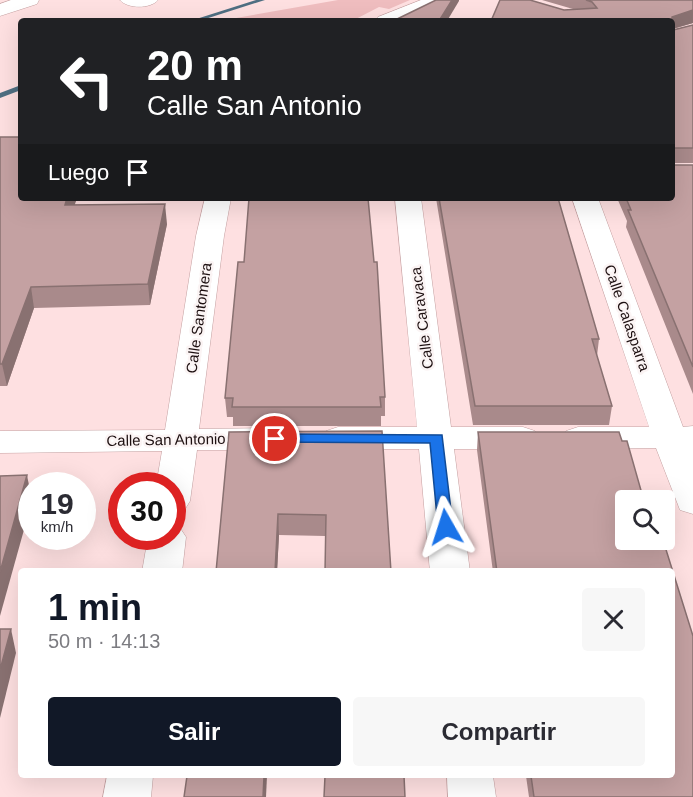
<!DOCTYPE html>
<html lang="es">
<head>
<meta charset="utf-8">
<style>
	:root { --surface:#fff; --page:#f7f7f7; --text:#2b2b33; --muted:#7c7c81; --accent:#111827 }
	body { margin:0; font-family:Helvetica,sans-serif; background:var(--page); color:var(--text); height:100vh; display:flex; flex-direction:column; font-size:22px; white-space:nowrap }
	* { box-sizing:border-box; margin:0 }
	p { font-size:20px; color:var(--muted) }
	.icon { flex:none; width:33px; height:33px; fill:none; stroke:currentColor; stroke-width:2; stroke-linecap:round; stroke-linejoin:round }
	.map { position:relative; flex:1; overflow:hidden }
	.panel { position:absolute; left:18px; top:568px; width:657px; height:210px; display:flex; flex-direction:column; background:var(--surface); border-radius:6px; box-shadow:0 6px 24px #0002 }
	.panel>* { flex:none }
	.top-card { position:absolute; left:18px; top:18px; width:657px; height:183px; border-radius:6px; box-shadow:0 6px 24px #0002; background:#202124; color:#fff; overflow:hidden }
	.buttons { position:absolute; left:615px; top:490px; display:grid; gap:12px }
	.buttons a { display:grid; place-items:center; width:60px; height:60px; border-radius:6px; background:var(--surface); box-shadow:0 6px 24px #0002; font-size:30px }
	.speed { position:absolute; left:18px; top:472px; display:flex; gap:12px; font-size:30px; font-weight:700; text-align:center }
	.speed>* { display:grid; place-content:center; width:78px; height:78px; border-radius:50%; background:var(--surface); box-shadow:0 6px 24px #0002; line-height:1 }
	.speed small { font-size:15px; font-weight:400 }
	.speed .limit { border:9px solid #d22; background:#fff; color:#111 }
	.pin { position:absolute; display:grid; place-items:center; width:51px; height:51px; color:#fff; margin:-26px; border:3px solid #fff; border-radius:50%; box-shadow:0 2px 6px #0007 }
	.me { position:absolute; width:66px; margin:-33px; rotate:354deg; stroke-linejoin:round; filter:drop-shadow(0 0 4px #0008) }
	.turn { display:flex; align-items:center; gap:21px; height:126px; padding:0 30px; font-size:27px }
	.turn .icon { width:78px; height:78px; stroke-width:2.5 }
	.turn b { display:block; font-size:42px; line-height:51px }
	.then { display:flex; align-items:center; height:57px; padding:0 30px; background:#0003; gap:12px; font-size:22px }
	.round { display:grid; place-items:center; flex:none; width:63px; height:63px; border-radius:6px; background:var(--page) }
	.overview { display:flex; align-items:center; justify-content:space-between; height:102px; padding:0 30px }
	h1 { font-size:36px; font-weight:700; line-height:45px; color:var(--accent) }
	.action { display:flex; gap:12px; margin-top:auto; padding:12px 30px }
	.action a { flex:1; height:69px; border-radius:6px; background:var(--accent); color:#fff; font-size:24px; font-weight:700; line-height:69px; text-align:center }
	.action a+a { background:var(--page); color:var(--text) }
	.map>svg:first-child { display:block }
	.green { fill:#efbdbf }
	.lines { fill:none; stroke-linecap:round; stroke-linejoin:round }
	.stream { fill:#4f6f82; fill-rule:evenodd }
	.minor-casing { stroke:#c4a0a1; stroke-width:1 }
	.minor { fill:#fff; fill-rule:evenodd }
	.wall { fill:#a98a8b }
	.shaded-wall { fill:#897171 }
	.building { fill:#c4a1a2; stroke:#897171; stroke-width:1.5 }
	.route { fill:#1a73e8; stroke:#114b97; stroke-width:1.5 }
	.labels { text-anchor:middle; stroke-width:5; stroke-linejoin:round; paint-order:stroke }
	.street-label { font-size:15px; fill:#1d1011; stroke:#fbf4f4 }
</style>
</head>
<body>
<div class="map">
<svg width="693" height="797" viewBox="0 0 693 797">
	<rect width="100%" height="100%" fill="#fee0e1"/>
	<polygon class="green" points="338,0 410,0 389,9 379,7 352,21 219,21"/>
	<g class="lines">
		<g class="stream">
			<polygon points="256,0 265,0 199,21 190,21"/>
			<polygon points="21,85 21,90 0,98 0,93"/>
		</g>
		<g class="minor-casing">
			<g id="minor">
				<polygon points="11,0 39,0 37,4 0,16 0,4"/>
				<path d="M120,0H158C151,9 127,9 120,0Z"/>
				<polygon points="421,0 446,0 444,4 402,21 375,21 378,17"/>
				<polygon points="205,198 231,198 224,236 199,429 274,428 286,432 291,439 286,446 274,450 197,450 190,501 185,509 172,513 172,486 156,486 162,451 0,453 0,431 165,430 196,236"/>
				<polygon points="395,198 421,198 451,427 523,427 535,431 540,438 535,445 523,449 454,449 470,572 430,572 419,449 338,449 326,445 321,438 326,431 338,427 417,427"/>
				<polygon points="572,198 598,198 683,427 693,426 693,514 680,510 656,448 578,449 566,445 561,438 566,431 578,427 649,427"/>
				<polygon points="172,526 180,528 186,537 182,572 142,572 148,537 172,537"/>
				<polygon points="107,776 153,776 151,797 103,797"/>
				<polygon points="447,776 493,776 496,797 448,797"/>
			</g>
		</g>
		<use href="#minor" class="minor"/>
	</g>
	<g class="wall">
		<polygon points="542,0 693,0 693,23 673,29 673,30 693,25 693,163 673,163 673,165 693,165 693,394 626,227 627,221 617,198 672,198 672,21 491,21 564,10 573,9"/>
		<polygon points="0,137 21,198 77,198 74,205 167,224 150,305 34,308 7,386 0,386"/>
		<polygon points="436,198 558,198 599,339 597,356 612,406 609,425 473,425"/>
		<polygon points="244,262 385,397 385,416 381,416 381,426 233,426 233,417 227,417 225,398"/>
		<polygon points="229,432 391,572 325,536 279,535 277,572 216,572"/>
		<polygon points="478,432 619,432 622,441 627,441 644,501 626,501 626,540 663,540 693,636 693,797 529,797 526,776 672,776 672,572 493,572 477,450"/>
	</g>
	<g class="shaded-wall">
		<polygon points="452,0 459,0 459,1 447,21 439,21"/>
		<polygon points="693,10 693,23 672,29 672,17"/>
		<polygon points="67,198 77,198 68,225 65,205"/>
		<polygon points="165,204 167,224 150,305 148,284"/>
		<polygon points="31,287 34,308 7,386 2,364"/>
		<polygon points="27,475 32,501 0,616 0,572"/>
		<polygon points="278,514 279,535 277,572 275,572"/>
		<polygon points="11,629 16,653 0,718 0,670"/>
		<polygon points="264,776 267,776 266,797 263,797"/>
	</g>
	<g class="building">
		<polygon points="436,0 452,0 439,21 393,21"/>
		<polygon points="500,0 530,0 564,10 597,8 592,2 586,0 693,0 693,10 672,17 673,30 693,25 693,148 673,148 673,165 693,165 693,367 628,210 631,210 626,198 672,198 672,21 491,21"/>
		<polygon points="0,137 21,137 21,198 67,198 65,205 165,204 148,284 31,287 2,364 0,364"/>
		<polygon points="249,198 368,198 374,262 377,262 385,397 380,397 381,407 232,407 233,398 225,398 238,262 244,262"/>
		<polygon points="439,198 558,198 599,339 592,339 612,406 475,406"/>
		<polygon points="382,431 391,572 325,572 326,515 278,514 275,572 216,572 229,432"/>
		<polygon points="478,432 619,432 622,441 627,441 644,501 626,501 626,540 663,540 693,636 693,797 534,797 531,776 672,776 672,572 497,572"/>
		<polygon points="27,475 0,572 0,476"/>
		<polygon points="0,629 11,629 0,670"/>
		<polygon points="187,776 264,776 263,797 184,797"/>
		<polygon points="325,776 404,776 405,797 324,797"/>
	</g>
	<polygon class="route" points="275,434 442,435 453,527 446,532 438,527 430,443 270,442 268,439"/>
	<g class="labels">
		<g class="street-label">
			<text transform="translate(199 318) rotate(-82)" y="5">Calle Santomera</text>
			<text transform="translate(422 318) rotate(-97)" y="5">Calle Caravaca</text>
			<text transform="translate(627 318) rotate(71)" y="5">Calle Calasparra</text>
			<text transform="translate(166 440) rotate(-1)" y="5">Calle San Antonio</text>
		</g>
	</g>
</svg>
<div class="buttons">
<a><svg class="icon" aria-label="search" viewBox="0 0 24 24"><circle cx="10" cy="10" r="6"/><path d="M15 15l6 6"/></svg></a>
</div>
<div class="speed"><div>19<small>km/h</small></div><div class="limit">30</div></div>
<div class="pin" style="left:275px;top:439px;background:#d93025"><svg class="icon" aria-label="arrive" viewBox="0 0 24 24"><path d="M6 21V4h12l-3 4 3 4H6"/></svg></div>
<svg class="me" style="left:446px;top:527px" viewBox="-20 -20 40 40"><path d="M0-17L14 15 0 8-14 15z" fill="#1a73e8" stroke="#fff" stroke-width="4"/></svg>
<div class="top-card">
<div class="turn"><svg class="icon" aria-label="left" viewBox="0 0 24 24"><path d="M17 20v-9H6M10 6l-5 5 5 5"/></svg><div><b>20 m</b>Calle San Antonio</div></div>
<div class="then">Luego<svg class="icon" aria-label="arrive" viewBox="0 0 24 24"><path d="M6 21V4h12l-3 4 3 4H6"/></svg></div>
</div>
<section class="panel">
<div class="overview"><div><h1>1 min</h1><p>50 m · 14:13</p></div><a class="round"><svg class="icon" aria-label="close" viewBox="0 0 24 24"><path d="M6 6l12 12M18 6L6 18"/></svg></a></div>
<div class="action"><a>Salir</a><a>Compartir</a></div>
</section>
</div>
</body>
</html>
